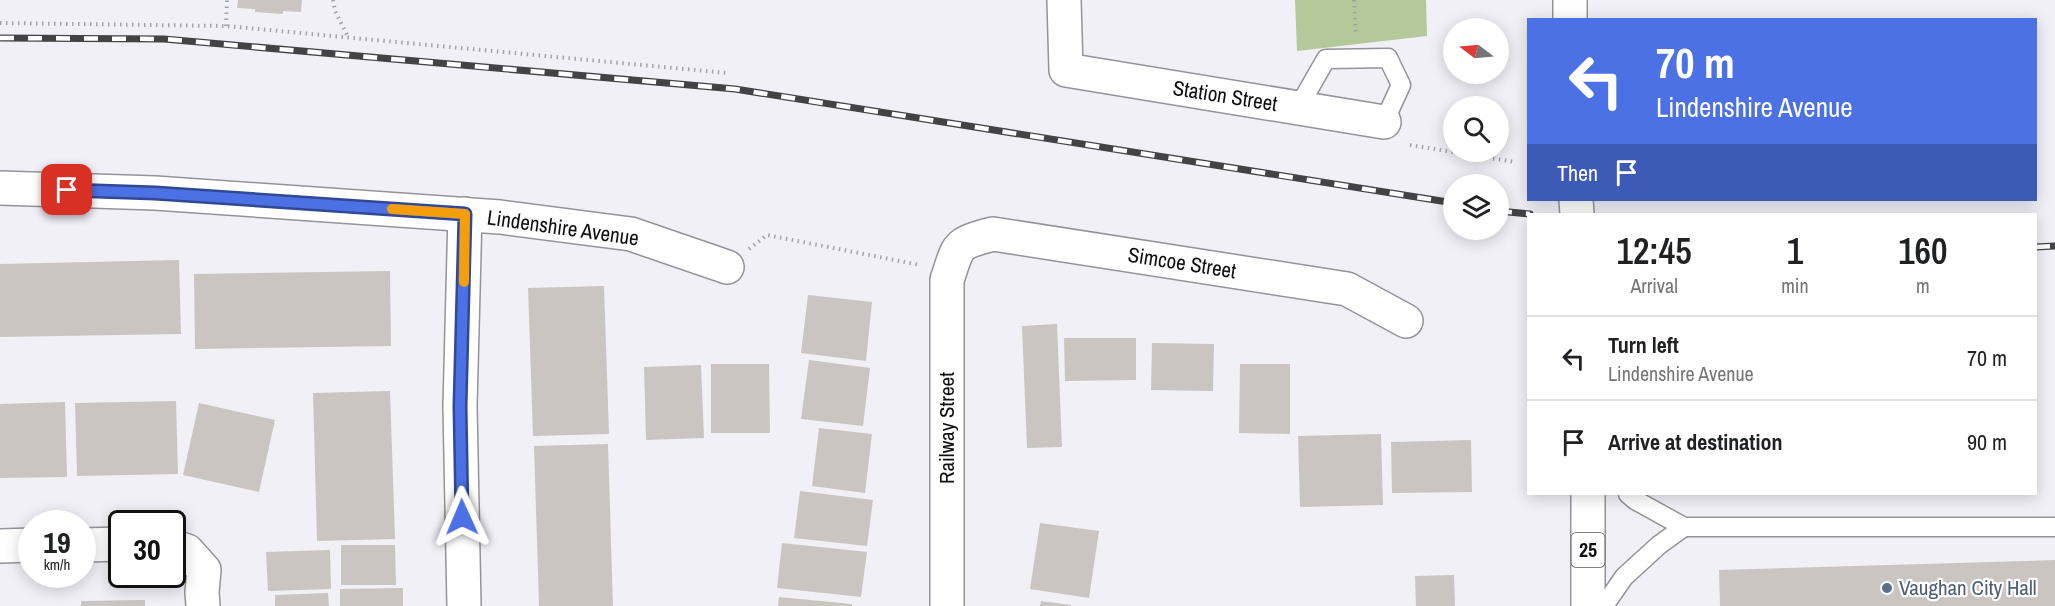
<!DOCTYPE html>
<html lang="en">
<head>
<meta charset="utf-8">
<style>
	:root { --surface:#fff; --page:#f6f6f6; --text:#202124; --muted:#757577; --line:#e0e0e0 }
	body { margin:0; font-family:"Archivo Narrow",sans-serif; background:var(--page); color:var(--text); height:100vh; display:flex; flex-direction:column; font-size:22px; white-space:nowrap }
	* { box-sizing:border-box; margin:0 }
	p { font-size:20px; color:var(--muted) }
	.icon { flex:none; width:33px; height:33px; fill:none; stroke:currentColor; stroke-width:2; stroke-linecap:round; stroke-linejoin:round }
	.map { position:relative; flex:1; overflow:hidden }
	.panel { position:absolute; left:1527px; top:213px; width:510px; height:282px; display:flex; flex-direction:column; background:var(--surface); border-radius:0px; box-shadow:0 3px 15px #0003 }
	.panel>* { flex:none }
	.hud { position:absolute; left:1527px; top:18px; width:510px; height:183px; border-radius:0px; box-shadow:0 3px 15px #0003; background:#4b71e4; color:#fff; overflow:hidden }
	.needle { width:39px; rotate:286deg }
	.fabs { position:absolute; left:1443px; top:18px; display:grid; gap:12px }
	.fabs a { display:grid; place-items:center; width:66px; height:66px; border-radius:50%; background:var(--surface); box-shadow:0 3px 15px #0003; font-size:30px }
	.speed { position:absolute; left:18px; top:510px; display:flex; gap:12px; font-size:30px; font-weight:700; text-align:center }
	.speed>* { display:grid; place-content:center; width:78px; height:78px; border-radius:50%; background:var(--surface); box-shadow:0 3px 15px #0003; line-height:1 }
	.speed small { font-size:15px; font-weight:400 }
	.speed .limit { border:3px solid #111; border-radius:9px; background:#fff; color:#111 }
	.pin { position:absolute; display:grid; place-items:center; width:51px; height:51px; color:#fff; margin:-26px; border-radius:12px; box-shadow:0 3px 9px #0006 }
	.me { position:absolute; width:66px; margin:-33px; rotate:359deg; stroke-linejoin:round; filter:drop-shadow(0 0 4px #0008) }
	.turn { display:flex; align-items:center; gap:21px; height:126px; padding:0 30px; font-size:27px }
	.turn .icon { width:78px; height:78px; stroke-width:2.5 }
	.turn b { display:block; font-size:42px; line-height:51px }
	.then { display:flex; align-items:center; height:57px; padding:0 30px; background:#0003; gap:12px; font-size:22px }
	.eta { display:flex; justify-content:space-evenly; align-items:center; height:102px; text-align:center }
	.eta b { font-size:36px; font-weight:600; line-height:42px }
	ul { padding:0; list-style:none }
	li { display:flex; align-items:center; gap:18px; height:84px; padding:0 30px; border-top:2px solid var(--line) }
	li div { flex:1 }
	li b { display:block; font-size:22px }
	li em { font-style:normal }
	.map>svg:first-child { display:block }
	.green { fill:#b4c999 }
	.building { fill:#cac5c0 }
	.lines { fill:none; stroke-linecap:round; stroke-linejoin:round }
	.lane-casing { stroke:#949399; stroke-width:21 }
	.street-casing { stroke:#949399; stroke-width:36 }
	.primary-casing { stroke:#949399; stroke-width:36 }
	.path { stroke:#a4a3a8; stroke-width:4; stroke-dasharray:1.5 4.5; stroke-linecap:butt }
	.lane { stroke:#fff; stroke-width:18 }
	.street { stroke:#fff; stroke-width:33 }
	.primary { stroke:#fff; stroke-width:33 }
	.rail-casing { stroke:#434346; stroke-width:7 }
	.rail { stroke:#fefefe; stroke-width:4.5; stroke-dasharray:14; stroke-linecap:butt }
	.route-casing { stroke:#314994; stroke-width:15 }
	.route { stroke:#4b71e4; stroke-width:10 }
	.slow { stroke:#f59e0b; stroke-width:10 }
	.service-dot { fill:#5c6f8a; stroke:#fefefe; stroke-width:2 }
	.labels { text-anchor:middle; stroke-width:4.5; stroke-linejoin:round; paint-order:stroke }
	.shield { fill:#fefefe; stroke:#565657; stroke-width:1.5 }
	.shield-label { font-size:20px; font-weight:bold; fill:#0e0e10 }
	.street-label { font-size:21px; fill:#0e0e10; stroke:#fefefe }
	.service-label { font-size:21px; fill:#4e5e75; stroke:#fefefe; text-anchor:start }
</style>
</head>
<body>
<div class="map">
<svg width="2055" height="606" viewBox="0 0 2055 606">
	<rect width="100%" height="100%" fill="#f1f0f7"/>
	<polygon class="green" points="1295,0 1426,0 1427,36 1297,51"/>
	<g class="building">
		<polygon points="238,0 302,0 301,12 283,11 283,14 255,12 255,9 237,8"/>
		<polygon points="179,260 181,334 0,337 0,264"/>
		<polygon points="390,271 391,346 195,349 194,274"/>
		<polygon points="604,286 609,434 533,436 528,288"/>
		<polygon points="808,295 872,302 866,361 801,353"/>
		<polygon points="1057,324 1062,447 1027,448 1022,326"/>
		<polygon points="1064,338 1136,338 1136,380 1065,381"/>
		<polygon points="1152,343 1214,344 1213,391 1151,390"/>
		<polygon points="809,360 870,368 863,426 801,419"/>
		<polygon points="711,364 769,364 770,433 711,433"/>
		<polygon points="1240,364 1290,364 1290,434 1239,433"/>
		<polygon points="701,365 704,438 646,440 644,367"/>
		<polygon points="390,391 395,539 317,541 313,393"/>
		<polygon points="176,401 178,474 77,476 75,403"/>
		<polygon points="65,402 67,477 0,478 0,404"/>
		<polygon points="199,403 275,420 259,492 183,475"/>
		<polygon points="819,428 872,434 865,493 812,486"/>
		<polygon points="1381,434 1383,505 1300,507 1298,436"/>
		<polygon points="1471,440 1472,492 1392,493 1391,442"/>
		<polygon points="608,444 613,606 539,606 534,446"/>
		<polygon points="800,491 873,500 867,546 794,538"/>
		<polygon points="1040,523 1099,531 1089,598 1030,589"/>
		<polygon points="782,543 867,552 861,597 777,588"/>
		<polygon points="341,545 395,545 396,585 341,585"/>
		<polygon points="330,550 331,589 268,591 266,552"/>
		<polygon points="2055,560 2055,606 1720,606 1719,570"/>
		<polygon points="1454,575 1455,606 1416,606 1415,576"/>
		<polygon points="403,588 403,606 340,606 340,589"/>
		<polygon points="328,593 329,606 275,606 275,595"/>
		<polygon points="779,597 852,604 852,606 778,606"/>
		<polygon points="145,600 145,606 81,606 81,601"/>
		<polygon points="1041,601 1071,605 1071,606 1040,606"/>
	</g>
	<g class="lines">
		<g class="lane-casing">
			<g id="lane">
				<polyline points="1298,108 1326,59 1388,58 1401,85 1384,122"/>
				<polyline points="1628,494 1635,500 1684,527 2055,527"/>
				<polyline points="1604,606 1624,577 1659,545 1684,527"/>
			</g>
		</g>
		<g class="street-casing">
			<g id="street">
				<polyline points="1064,0 1066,70 1384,122"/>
				<polyline points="0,188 155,193 500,217 631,234 727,267"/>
				<polyline points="82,545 122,544"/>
				<polyline points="0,546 32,545"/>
				<polyline points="172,546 187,551 204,570 202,592 203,606"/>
				<polyline points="464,606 460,406 465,214"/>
				<path d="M947,606V280C959,244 955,244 993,234L1347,289L1406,321"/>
			</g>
		</g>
		<g class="primary-casing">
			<g id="primary">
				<polyline points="1570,0 1570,20"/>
				<polyline points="1576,200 1577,214"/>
				<polyline points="1588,606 1588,494"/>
			</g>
		</g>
		<g class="path">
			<polyline points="333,0 335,11 348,37"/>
			<polyline points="1354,0 1356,35"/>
			<polyline points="0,23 226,26 727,73"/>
			<polyline points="226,26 227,0"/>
			<polyline points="1410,145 1515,162"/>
			<polyline points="749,249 767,235 920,265"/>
		</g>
		<use href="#lane" class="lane"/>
		<use href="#street" class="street"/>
		<use href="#primary" class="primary"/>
		<g class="rail-casing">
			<g id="rail">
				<polyline points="0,38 164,39 735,89 1454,203"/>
				<polyline points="1498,211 1530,214"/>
				<polyline points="2036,247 2055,246"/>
			</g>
		</g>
		<use href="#rail" class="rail"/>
	</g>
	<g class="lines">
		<g class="route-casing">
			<polyline id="route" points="67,190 155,193 465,214 460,406 462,517"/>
		</g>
		<use href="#route" class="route"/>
		<polyline class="slow" points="392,209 465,214 464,282"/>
	</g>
	<circle class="service-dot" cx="1887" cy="588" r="6"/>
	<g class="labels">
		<rect class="shield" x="1571.5" y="533" width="33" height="34" rx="4.5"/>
		<g class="shield-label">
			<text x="1588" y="557">25</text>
		</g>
		<g class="street-label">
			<text transform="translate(1225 96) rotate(9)" y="7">Station Street</text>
			<text transform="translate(563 228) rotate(8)" y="7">Lindenshire Avenue</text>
			<text transform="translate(1182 263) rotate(9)" y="7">Simcoe Street</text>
			<text transform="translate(947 428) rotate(-90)" y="7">Railway Street</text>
		</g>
		<g class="service-label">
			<text x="1899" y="595">Vaughan City Hall</text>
		</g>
	</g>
</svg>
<div class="fabs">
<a><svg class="needle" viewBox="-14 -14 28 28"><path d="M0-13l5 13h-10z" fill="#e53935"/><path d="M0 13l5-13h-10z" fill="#757577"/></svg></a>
<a><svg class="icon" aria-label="search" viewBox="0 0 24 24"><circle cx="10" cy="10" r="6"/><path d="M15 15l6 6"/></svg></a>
<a><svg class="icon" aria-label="layers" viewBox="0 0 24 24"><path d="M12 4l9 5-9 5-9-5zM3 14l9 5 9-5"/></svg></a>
</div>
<div class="speed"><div>19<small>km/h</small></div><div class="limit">30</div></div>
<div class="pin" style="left:67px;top:190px;background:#d93025"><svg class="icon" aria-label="arrive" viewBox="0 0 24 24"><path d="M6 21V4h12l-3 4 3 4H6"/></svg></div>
<svg class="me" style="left:462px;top:517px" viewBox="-20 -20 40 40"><path d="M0-17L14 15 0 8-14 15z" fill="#4b71e4" stroke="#fff" stroke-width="4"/></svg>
<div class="hud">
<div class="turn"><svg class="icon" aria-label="left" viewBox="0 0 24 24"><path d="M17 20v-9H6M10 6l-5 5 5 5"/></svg><div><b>70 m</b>Lindenshire Avenue</div></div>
<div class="then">Then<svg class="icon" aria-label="arrive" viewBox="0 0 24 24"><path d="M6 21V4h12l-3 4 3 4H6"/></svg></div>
</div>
<section class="panel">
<div class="eta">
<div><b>12:45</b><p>Arrival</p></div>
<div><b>1</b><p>min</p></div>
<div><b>160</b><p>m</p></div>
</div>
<ul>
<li><svg class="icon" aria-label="left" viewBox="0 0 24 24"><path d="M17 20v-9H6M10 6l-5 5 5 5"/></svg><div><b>Turn left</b><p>Lindenshire Avenue</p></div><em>70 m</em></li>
<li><svg class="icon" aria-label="arrive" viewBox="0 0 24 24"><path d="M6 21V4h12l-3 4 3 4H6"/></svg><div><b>Arrive at destination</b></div><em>90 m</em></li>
</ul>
</section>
</div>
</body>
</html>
